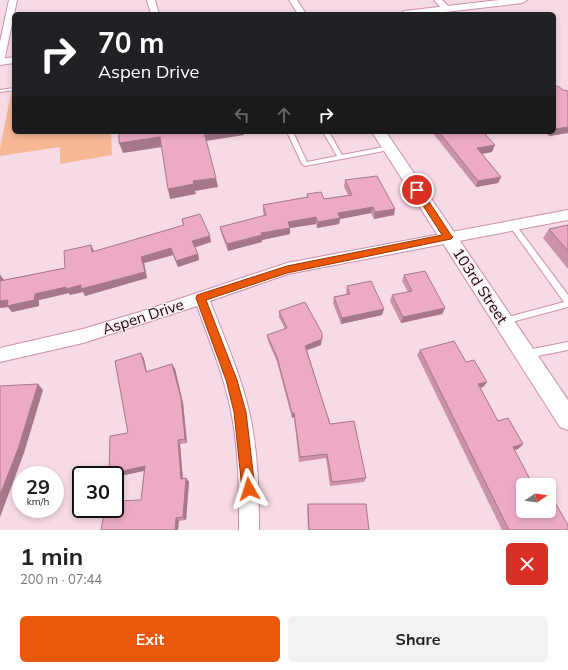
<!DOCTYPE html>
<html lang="en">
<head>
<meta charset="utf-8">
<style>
	:root { --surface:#fff; --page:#f2f2f2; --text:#222; --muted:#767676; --accent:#ea580c }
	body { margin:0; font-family:Mulish,sans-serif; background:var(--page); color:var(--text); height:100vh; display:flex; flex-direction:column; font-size:15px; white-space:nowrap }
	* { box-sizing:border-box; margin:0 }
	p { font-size:13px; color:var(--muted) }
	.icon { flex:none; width:22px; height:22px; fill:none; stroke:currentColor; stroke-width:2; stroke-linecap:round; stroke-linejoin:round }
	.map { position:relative; height:530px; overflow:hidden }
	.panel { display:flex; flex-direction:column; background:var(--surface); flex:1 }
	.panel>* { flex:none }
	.guide { position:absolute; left:12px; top:12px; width:544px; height:122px; border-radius:6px; box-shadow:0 2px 6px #0003; background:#202124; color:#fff; overflow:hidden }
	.needle { width:26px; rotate:77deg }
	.tools { position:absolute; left:516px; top:478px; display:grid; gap:8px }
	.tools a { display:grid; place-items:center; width:40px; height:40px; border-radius:6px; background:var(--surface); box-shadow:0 2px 6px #0003; font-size:20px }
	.speed { position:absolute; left:12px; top:466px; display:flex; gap:8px; font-size:20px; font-weight:700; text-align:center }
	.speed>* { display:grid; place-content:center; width:52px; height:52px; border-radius:50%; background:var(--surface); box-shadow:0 2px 6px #0003; line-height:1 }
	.speed small { font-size:10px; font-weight:400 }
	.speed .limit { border:2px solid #111; border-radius:6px; background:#fff; color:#111 }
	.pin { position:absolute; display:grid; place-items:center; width:34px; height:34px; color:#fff; margin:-17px; border:2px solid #fff; border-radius:50%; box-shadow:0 1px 4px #0007 }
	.me { position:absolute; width:44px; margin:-22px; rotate:354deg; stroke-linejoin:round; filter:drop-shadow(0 0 3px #0008) }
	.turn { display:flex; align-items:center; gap:14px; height:84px; padding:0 20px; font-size:18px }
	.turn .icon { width:52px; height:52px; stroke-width:2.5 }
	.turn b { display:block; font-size:28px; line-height:34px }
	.lanes { display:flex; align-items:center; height:38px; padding:0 20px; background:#0003; justify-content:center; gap:20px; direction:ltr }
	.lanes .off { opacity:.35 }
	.round { display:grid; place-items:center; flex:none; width:42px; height:42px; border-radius:6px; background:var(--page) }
	.overview { display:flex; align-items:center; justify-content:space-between; height:68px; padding:0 20px }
	h1 { font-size:24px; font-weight:700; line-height:30px }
	.button { display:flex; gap:8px; margin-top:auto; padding:8px 20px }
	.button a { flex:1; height:46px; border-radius:6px; background:var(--accent); color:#fff; font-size:16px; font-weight:700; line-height:46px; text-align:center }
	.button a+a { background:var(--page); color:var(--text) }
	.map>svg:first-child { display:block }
	.green { fill:#f6b895 }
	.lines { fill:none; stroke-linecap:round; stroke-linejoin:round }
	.service-casing { stroke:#cf8eab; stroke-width:2 }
	.minor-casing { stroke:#cf8eab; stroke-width:2 }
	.tertiary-casing { stroke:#cf8eab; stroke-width:2 }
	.service { fill:#fff; fill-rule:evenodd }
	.minor { fill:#fff; fill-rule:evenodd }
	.tertiary { fill:#fff; fill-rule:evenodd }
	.wall { fill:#cc92ab }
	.shaded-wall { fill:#a6778b }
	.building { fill:#edaac7; stroke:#a6778b }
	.route { fill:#ea580c; stroke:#983908 }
	.labels { text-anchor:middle; stroke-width:3; stroke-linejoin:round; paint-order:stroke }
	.street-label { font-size:15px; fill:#1c0611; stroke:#faebf1 }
</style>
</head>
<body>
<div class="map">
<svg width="568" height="530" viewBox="0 0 568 530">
	<rect width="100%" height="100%" fill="#f6dae5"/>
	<polygon class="green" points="14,78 14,132 111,132 112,155 60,164 60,147 0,156 0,149"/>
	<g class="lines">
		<g class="service-casing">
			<g id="service">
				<polygon points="14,88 14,90 0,92 0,90"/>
				<polygon points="287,132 293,132 307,162 337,156 323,132 329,132 342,155 389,146 392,148 389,150 305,166 302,164"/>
				<polygon points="511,224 515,224 568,295 568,307 504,324 501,323 500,321 501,319 504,318 564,302 511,228 510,226"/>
				<polygon points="568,342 568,350 527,358 524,357 523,354 524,351 527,350"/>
			</g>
		</g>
		<g class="minor-casing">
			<g id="minor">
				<polygon points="9,0 17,0 4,62 0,65 0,42"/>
				<polygon points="147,0 155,0 159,14 151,14"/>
				<polygon points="289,0 297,0 306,14 298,14"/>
				<polygon points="434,0 442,0 451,9 447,11 444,11"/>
				<path d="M568,210V220L288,274L210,301C224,337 240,373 249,411C258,450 259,490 259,530H239C239,490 239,450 231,411C224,375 209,340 197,306L83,343L0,362V348L83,329L143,311L287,263Z"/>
			</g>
		</g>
		<g class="tertiary-casing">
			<g id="tertiary">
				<polygon points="499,0 527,0 522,3 428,14 399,14 404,11"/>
				<polygon points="14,57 14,63 0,65 0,59"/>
				<polygon points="372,132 386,132 568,400 568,430 560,427"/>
			</g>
		</g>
		<use href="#service" class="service"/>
		<use href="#minor" class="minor"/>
		<use href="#tertiary" class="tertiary"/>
	</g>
	<g class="wall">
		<polygon points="432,132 483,132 492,152 482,154 501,177 498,183 476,187"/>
		<polygon points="545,132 554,132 568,133 549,136"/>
		<polygon points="345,180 394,215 374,219 371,213 340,219 339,224 317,228 316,224 290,228 290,234 262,240 262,242 228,251 221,233 220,227 264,216 263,211 263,205 307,197 307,194 324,199 348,195 344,187"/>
		<polygon points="182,219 211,242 195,247 198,254 199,260 178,267 173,255 144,263 147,278 85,296 83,292 70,295 69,293 39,300 39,306 12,312 8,307 0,308 0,275 4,280 65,268 94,251 94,252 183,225"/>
		<polygon points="568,225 568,269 543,238 549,229"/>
		<polygon points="404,275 445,308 442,314 401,323 390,301 392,295 408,292 402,281"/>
		<polygon points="347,286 382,315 341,324 333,303 334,297 346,294 346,293"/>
		<polygon points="279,311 321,345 307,350 330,424 366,478 364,482 330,486 326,458 299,462 294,417 292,418 277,362 268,341 267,335 285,329 279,317"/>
		<polygon points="420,350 466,362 487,382 483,387 480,388 498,421 523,444 518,449 514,450 532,483 568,530 502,530 417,355"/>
		<polygon points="141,353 144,359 147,372 172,364 175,369 183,403 187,443 180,444 183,479 186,478 189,482 186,520 179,521 141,500 144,471 115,477 115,475 110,475 109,474 128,433"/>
		<polygon points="308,504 369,530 308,530 307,507"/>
	</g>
	<g class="shaded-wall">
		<polygon points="568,127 568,133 549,136 551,132 554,132 554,129"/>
		<polygon points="204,132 244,132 244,135 206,141"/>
		<polygon points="160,137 162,147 123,153 119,143"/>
		<polygon points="495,145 492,152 475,155 477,148"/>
		<polygon points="501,177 498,183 476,187 478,181"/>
		<polygon points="216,178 218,187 195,191 196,194 170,199 168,189 193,181"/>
		<polygon points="373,207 371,213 340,219 339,224 317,228 318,222 338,213"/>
		<polygon points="395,209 394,215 374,219 375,212"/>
		<polygon points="316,217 316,224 290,228 290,234 262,240 262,242 228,251 227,244 261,233 288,222"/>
		<polygon points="210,236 211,242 193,248 192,241"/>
		<polygon points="91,245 94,251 95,259 92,252"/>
		<polygon points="171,248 173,255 144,263 147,278 85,296 83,292 70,295 69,293 39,300 39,306 12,312 8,307 0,308 0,301 66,287 141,257"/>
		<polygon points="198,254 199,260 178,267 176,261"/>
		<polygon points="0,275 5,281 0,283"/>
		<polygon points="445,308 442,314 401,323 403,317"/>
		<polygon points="384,309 382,315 341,324 342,318"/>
		<polygon points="322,339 321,345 305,351 305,346"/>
		<polygon points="141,353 144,359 148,378 146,372"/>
		<polygon points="172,364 175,369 183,403 187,443 185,439"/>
		<polygon points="487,382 483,387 474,389 478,384"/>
		<polygon points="38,384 43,390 24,453 0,517 0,495"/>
		<polygon points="292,413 294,413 294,417 292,418"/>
		<polygon points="178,440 180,444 183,482 181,479"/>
		<polygon points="523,444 518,449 508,452 513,447"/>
		<polygon points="145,466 148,470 115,477 115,475 110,475 109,474"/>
		<polygon points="186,478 189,482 186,520 183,517"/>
		<polygon points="176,518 179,521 178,530 175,530"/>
	</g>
	<g class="building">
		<polygon points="558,86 563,90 568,91 568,127 554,129 554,87"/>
		<polygon points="119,132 204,132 216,178 193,181 194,184 168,189 160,137 119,143"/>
		<polygon points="439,132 483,132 495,145 477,148 501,177 478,181"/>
		<polygon points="377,176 395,209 375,212 373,207 338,213 340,218 318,222 316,217 288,222 290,228 261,233 262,235 227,244 220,227 266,215 263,205 308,197 307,194 321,192 324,199 352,195 345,180"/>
		<polygon points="200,214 210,236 192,241 198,254 176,261 171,248 141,257 145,272 81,289 81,285 66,289 66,287 35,294 34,300 7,306 8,300 0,301 0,281 65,268 64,251 91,245 92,252 184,225 182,219"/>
		<polygon points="568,225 568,251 549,229"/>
		<polygon points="425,271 445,308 403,317 392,295 412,291 404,275"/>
		<polygon points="371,281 384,309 342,318 334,297 350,294 347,286"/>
		<polygon points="305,302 322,333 322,339 305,346 330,424 354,421 366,478 332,482 327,454 300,457 294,413 292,413 277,357 267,335 287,328 279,311"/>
		<polygon points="454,341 466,362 474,360 487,382 478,384 498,421 508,418 523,444 513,447 532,483 542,480 545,485 523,485 523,511 549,511 549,492 568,525 568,530 509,530 420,350"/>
		<polygon points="141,353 146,372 172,364 181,398 185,439 178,440 181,479 186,478 183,517 176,518 175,530 101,530 105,509 115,509 115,501 141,500 145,466 109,474 110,436 128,433 115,361"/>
		<polygon points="38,384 18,449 0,495 0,386"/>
		<polygon points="308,504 366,504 369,530 309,530"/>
	</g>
	<polygon class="route" points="417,187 420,188 451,235 453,237 451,239 287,273 206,300 237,380 246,412 255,489 253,493 249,495 244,493 242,489 234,412 226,380 196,298 197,295 287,266 442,235 413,190"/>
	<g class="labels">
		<g class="street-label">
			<text transform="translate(480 286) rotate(57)" y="5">103rd Street</text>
			<text transform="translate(143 317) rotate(-18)" y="5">Aspen Drive</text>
		</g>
	</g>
</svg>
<div class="tools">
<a><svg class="needle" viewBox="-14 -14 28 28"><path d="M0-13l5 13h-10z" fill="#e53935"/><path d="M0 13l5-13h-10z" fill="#767676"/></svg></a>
</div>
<div class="speed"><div>29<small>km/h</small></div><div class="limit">30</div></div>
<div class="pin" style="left:417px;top:190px;background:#d93025"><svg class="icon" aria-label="arrive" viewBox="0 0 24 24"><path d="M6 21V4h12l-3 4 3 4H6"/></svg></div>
<svg class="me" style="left:249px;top:489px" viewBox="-20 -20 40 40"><path d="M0-17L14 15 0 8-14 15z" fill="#ea580c" stroke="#fff" stroke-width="4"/></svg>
<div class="guide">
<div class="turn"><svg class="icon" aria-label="right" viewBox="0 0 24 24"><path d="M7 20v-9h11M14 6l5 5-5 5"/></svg><div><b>70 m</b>Aspen Drive</div></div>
<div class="lanes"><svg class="icon off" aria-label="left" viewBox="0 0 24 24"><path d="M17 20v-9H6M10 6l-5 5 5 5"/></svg><svg class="icon off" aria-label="ahead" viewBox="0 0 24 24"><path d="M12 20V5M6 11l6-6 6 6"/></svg><svg class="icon" aria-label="right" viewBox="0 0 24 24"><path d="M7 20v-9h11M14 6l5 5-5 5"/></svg></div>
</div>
</div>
<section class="panel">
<div class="overview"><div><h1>1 min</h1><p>200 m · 07:44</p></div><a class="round" style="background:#d93025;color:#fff"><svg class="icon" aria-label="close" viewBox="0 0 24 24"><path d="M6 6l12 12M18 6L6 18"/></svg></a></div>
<div class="button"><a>Exit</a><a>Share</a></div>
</section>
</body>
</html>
